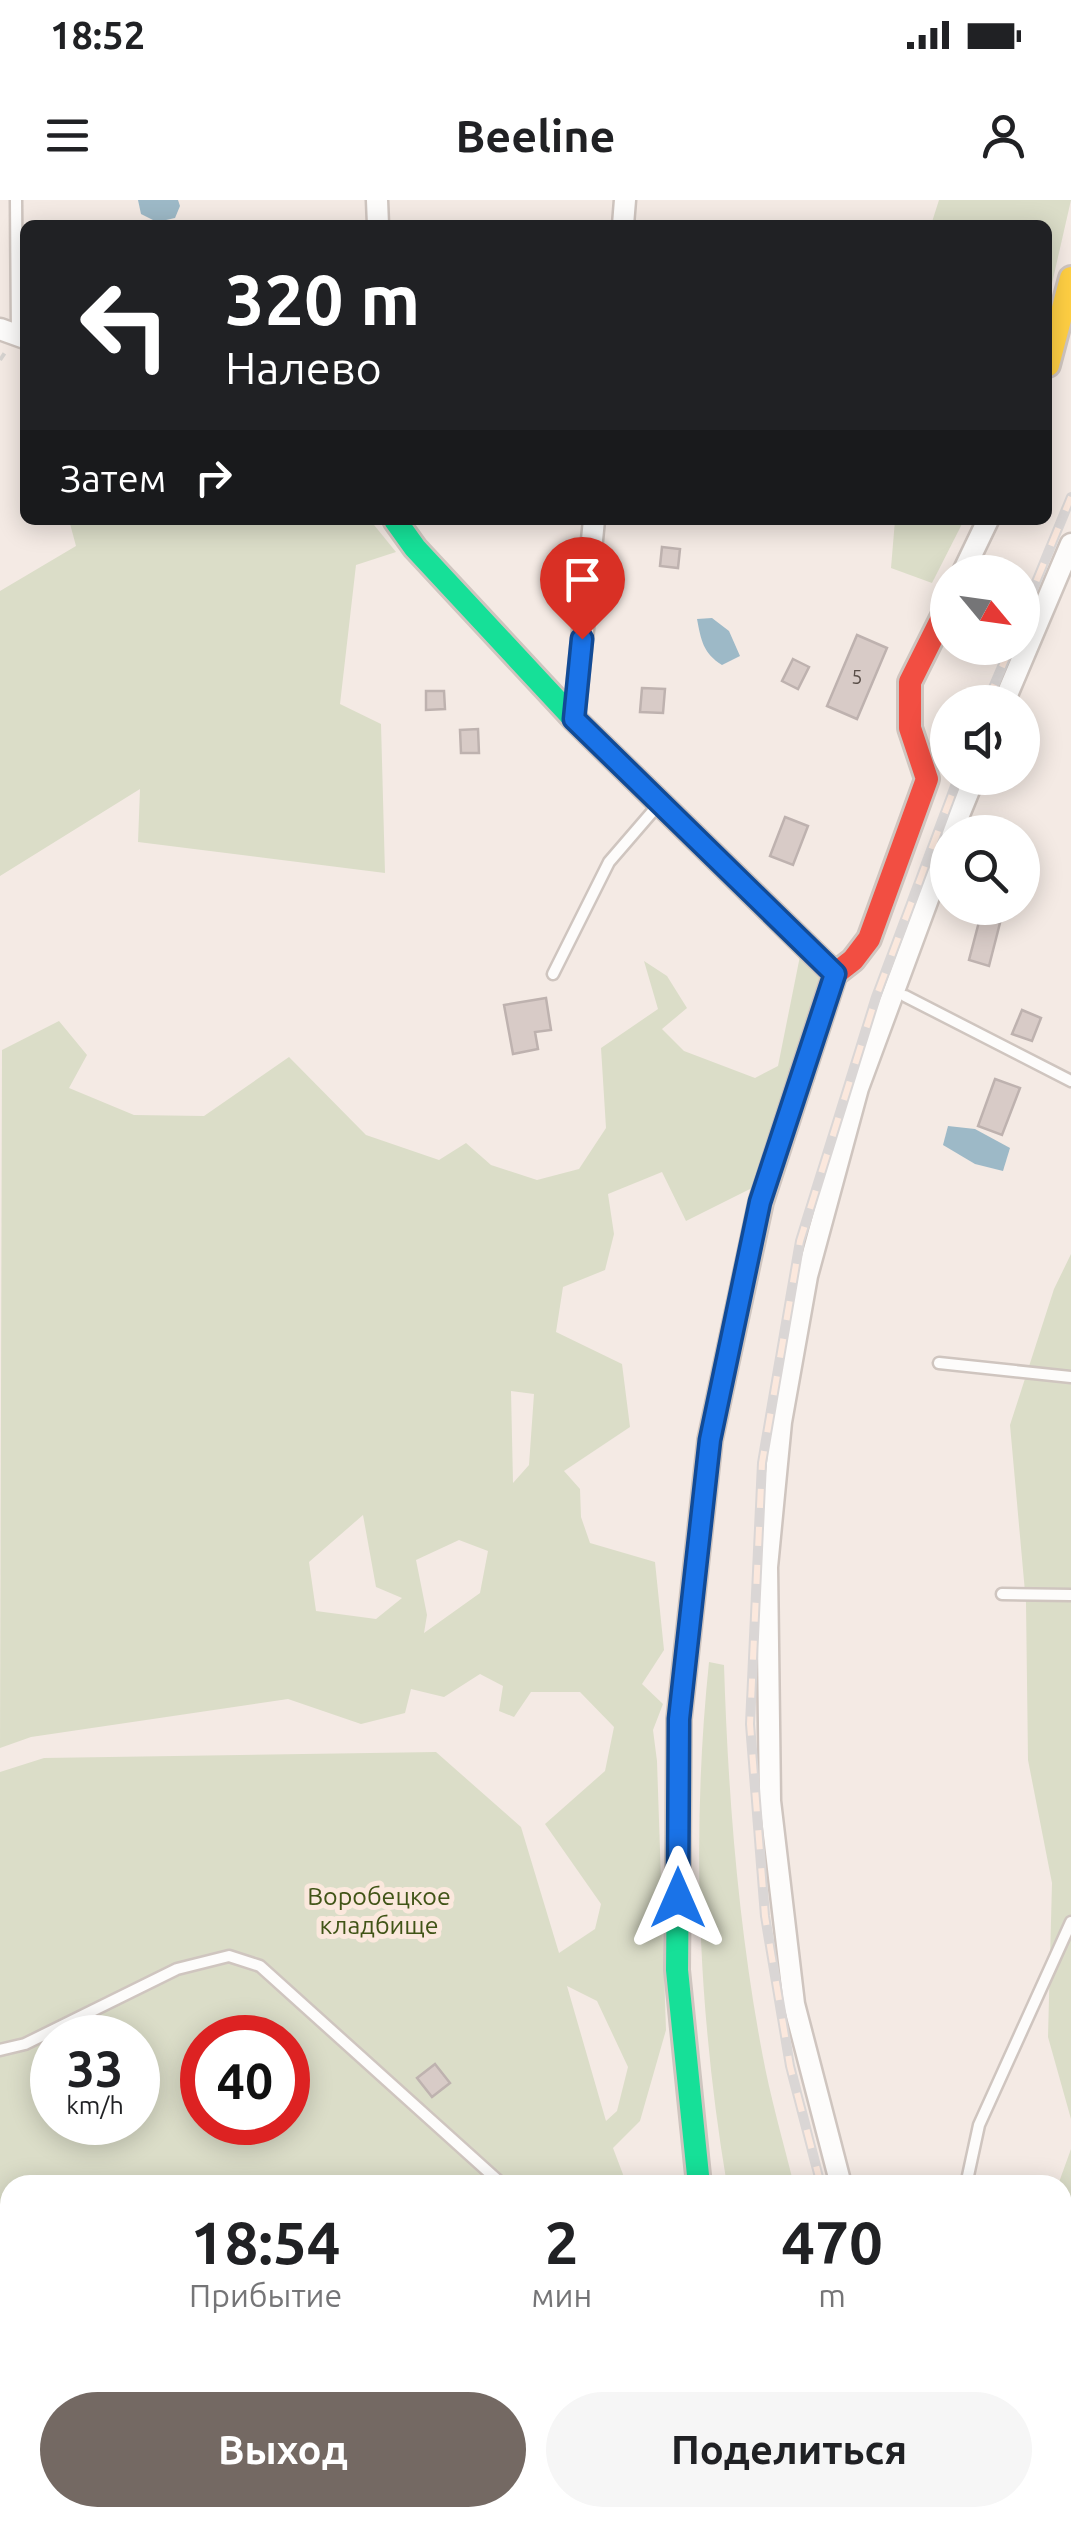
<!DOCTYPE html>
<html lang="ru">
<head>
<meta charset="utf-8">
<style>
	:root { --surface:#fff; --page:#f6f6f6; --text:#202124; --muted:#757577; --accent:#746963 }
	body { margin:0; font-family:Ubuntu,sans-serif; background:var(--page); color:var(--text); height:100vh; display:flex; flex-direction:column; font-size:38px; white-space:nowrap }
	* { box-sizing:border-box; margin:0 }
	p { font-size:32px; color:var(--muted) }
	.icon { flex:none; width:55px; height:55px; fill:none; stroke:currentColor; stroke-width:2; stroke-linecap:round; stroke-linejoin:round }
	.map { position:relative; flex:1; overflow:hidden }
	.panel { position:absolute; left:0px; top:1975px; width:1072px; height:352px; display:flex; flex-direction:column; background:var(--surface); border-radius:30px 30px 0 0; box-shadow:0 5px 25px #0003 }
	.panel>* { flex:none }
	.hud { position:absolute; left:20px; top:20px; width:1032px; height:305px; border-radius:15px; box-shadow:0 5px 25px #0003; background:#202124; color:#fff; overflow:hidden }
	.needle { width:65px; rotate:119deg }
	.controls { position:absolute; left:930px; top:355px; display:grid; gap:20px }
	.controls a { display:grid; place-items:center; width:110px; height:110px; border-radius:50%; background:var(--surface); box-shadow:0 5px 25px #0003; font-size:50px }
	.speed { position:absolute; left:30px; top:1815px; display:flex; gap:20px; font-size:50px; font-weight:700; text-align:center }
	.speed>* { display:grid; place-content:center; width:130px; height:130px; border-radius:50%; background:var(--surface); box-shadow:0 5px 25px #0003; line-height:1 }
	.speed small { font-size:25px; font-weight:400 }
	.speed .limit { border:15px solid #d22; background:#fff; color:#111 }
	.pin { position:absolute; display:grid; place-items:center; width:85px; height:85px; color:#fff; margin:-102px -42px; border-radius:50% 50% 50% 0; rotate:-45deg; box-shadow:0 0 10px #0007 }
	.pin .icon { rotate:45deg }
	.me { position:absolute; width:110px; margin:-55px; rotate:0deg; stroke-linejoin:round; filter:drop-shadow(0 0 8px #0008) }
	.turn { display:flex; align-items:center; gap:35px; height:210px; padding:0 40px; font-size:45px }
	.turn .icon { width:130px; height:130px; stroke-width:2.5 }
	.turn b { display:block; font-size:70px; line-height:85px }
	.then { display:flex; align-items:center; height:95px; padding:0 40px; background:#0003; gap:20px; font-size:38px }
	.eta { display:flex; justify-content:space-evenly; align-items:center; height:170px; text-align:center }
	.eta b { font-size:60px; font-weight:600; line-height:70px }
	.button { display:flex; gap:20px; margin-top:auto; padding:20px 40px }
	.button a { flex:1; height:115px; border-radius:60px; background:var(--accent); color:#fff; font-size:40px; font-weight:600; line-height:115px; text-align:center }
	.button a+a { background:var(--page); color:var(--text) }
	.status { display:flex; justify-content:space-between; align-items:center; height:70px; padding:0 50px; background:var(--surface); direction:ltr }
	.status svg { height:28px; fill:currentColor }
	header { display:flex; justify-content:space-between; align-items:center; height:130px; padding:0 40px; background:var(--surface); font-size:45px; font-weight:600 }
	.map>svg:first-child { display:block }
	.green { fill:#dbddc8; fill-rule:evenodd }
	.water { fill:#9db9c7 }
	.building { fill:#d8cbc7; stroke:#beb2af; stroke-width:2.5 }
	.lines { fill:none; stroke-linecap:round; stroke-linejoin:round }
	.lane-casing { stroke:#cfc5bf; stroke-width:15 }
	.street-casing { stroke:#cfc5bf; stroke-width:25 }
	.fast-casing { stroke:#cfc5bf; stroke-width:28 }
	.slow-casing { stroke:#cfc5bf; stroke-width:28 }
	.jam-casing { stroke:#cfc5bf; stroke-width:28 }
	.path { stroke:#d6d3d0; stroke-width:4; stroke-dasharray:8 5; stroke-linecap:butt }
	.lane { stroke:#fdfcfb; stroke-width:10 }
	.street { stroke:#fdfcfb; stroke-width:20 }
	.fast { stroke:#16e098; stroke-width:22 }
	.slow { stroke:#ffcf43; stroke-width:22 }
	.jam { stroke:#f24e42; stroke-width:22 }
	.rail-casing { stroke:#dad6d5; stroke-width:10 }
	.rail { stroke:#fbe8dd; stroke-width:6; stroke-dasharray:19; stroke-linecap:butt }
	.route-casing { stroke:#114b97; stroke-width:25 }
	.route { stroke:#1a73e8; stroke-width:18 }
	.labels { text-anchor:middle; stroke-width:10; stroke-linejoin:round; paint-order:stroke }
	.number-label { font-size:20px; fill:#594e48 }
	.park-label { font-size:25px; fill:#415417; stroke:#fbe8dd }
</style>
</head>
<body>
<div class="status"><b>18:52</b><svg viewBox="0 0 49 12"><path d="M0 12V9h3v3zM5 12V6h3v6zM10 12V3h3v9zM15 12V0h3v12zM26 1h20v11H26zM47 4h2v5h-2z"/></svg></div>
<header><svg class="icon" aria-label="menu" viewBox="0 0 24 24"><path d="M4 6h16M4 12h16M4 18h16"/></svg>Beeline<svg class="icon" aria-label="person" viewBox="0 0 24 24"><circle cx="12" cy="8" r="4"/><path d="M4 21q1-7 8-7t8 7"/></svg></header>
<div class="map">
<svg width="1071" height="2326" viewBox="0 0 1071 2326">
	<rect width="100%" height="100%" fill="#f4eae4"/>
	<g class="green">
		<polygon points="939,0 1071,0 1048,101 1048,25 931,25"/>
		<polygon points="69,320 370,320 396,352 356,365 340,504 381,524 385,673 138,642 140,589 0,676 0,391 76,346"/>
		<polygon points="895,320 964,320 932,383 891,368"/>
		<path d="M800,756L820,776L756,986L686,1021L662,972L608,994L614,1034L605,1070L563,1087L556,1132L622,1164L630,1227L564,1271L580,1289L581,1317L590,1343L655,1362L664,1450L642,1484L663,1504L653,1530L657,1561L666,1830L640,1921L613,1948L627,1985H10V2176L0,2163V1572L44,1558L436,1552L521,1627L559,1753L595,1729L601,1704L545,1624L605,1571L614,1527L580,1492H531L514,1517L499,1511L503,1486L480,1474L444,1497L411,1489L405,1513L361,1524L288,1499L31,1537L0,1548L2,850L59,821L87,855L69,888L134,915L204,916L289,857L366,935L439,960L466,943L491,965L537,980L579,969L606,928L601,848L658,809L644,761L667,776L687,808L662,829L684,851L755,878L778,866ZM511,1191L534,1194L529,1265L513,1283ZM363,1315L376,1387L402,1398L376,1419L316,1411L309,1362ZM459,1340L488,1351L480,1393L424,1433L427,1415L416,1360ZM567,1786L597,1801L628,1867L617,1911L606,1921ZM52,1838H138V1922H52ZM202,1838H288V1922H202Z"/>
		<polygon points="1071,1054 1071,1919 1048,1837 1052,1683 1028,1560 1026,1403 1010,1225 1054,1089"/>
		<path d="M709,1462L724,1465C728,1594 738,1724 762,1852C770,1896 783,1941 794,1985H727C698,1813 691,1635 709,1462Z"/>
		<polygon points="1071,1949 1071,2066 1063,2046 1062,1985 1058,1985"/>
		<polygon points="115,2318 743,2318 750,2326 122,2326"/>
	</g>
	<g class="water">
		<polygon points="138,0 178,0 180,6 175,18 157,22 141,14"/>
		<path d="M712,418L729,431L740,456L722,465C703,453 701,440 697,419Z"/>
		<polygon points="948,926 975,929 1010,948 1003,971 975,964 943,945"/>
	</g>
	<g class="building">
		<polygon points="662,347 680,349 678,368 660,366"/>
		<polygon points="550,368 575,368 573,390 550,391"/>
		<polygon points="857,435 887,448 857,519 827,506"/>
		<polygon points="793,459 809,467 798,489 782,481"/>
		<polygon points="642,488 665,489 663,513 640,512"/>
		<polygon points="426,491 444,491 445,509 426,510"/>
		<polygon points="478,529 479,553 461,553 460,530"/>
		<polygon points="785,617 808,626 793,665 770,656"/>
		<polygon points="980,718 1000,723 989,766 969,760"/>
		<polygon points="546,798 551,830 535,832 538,849 513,854 504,805"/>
		<polygon points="1022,810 1041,818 1032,841 1012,834"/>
		<polygon points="995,879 1020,888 1002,935 978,926"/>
		<polygon points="435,1864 450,1883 432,1897 417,1878"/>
	</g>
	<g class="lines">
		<g class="lane-casing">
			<g id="lane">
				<polyline points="16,0 17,134"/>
				<polyline points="553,774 609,662 659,604"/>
				<polyline points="905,796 1071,881"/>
				<polyline points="939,1163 1071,1177"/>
				<polyline points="1002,1394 1071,1395"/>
				<polyline points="0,1850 25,1844 177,1769 229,1756 260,1766 503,1985"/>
				<polyline points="966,1985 979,1925 1071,1722"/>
				<polyline points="1062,2083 1071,2082"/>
				<polyline points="1062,2157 1071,2174"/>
				<polyline points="294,2318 300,2326"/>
			</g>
		</g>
		<g class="street-casing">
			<g id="street">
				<polyline points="377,0 378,25"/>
				<polyline points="623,25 625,0"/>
				<polyline points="0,129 25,138"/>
				<polyline points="963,372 988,320"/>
				<polyline points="1004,502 1071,344"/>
				<polyline points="574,519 594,320"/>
				<polyline points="952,632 974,578"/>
				<polyline points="841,1985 794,1804 770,1601 767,1367 781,1222 807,1076 858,888 948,645"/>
				<polyline points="972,2318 976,2326"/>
			</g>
		</g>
		<g class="fast-casing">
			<g id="fast">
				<polyline points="395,320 415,348 574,519 835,774 802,875"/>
				<polyline points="678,1666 677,1770 699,1985"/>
				<polyline points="809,2318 817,2326"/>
			</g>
		</g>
		<g class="slow-casing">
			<g id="slow">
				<polyline points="1048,165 1071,78"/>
				<polyline points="678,1666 679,1519 710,1240 761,1002 802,875"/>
			</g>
		</g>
		<g class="jam-casing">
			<polyline id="jam" points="835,774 853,760 869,739 927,579 910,528 910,482 948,406"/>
		</g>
		<polyline class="path" points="0,160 6,151"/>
		<use href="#lane" class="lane"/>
		<use href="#street" class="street"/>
		<use href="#fast" class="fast"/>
		<use href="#slow" class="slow"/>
		<use href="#jam" class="jam"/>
		<g class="rail-casing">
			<g id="rail">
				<polyline points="1022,416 1071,297"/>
				<polyline points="987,502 1010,448"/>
				<polyline points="821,1985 790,1866 765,1716 750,1524 762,1263 800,1041 876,797 958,578"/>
				<polyline points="953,2318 957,2326"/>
			</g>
		</g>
		<use href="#rail" class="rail"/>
	</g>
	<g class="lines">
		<g class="route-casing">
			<polyline id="route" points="582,439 574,519 835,774 760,1002 710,1240 679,1519 678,1698"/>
		</g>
		<use href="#route" class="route"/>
	</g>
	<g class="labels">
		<g class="number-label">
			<text x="857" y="484">5</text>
		</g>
		<g class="park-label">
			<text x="379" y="1705">Воробецкое<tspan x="379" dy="29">кладбище</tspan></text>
		</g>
	</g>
</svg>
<div class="controls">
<a><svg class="needle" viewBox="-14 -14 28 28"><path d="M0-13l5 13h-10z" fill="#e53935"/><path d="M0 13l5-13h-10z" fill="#757577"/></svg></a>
<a><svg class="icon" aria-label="sound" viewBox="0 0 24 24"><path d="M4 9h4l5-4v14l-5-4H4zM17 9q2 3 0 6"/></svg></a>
<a><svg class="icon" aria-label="search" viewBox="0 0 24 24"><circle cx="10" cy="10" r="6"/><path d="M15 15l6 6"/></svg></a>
</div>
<div class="speed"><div>33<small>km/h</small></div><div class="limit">40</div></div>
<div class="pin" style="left:582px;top:439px;background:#d93025"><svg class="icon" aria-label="arrive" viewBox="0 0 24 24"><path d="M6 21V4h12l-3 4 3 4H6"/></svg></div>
<svg class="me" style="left:678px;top:1698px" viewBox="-20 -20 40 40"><path d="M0-17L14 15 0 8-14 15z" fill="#1a73e8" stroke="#fff" stroke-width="4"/></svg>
<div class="hud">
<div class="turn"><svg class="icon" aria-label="left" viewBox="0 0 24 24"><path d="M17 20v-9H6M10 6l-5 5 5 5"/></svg><div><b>320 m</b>Налево</div></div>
<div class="then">Затем<svg class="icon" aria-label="right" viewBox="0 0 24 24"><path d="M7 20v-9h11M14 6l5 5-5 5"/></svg></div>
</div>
<section class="panel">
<div class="eta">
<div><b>18:54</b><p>Прибытие</p></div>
<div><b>2</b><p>мин</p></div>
<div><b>470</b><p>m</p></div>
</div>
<div class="button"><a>Выход</a><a>Поделиться</a></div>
</section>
</div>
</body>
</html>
